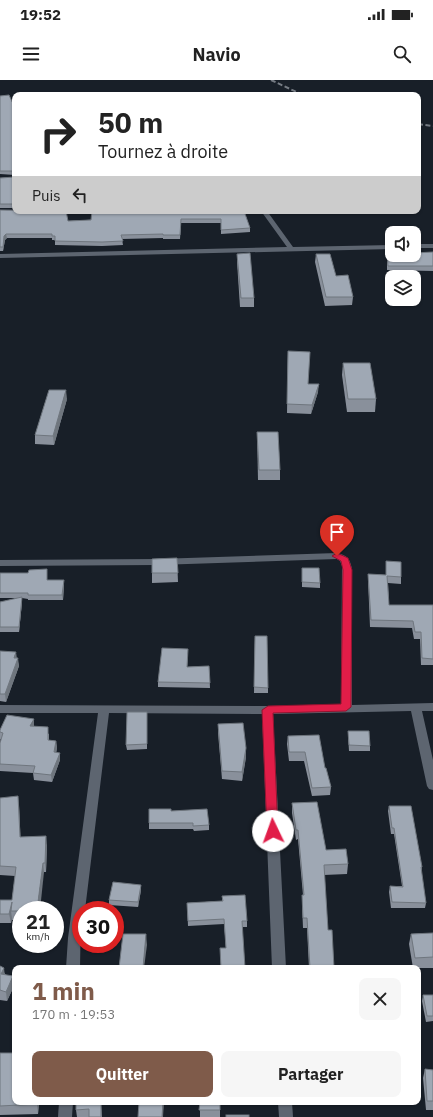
<!DOCTYPE html>
<html lang="fr">
<head>
<meta charset="utf-8">
<style>
	:root { --surface:#fff; --page:#f6f6f6; --text:#222; --muted:#767676; --accent:#7f5b4a }
	body { margin:0; font-family:"IBM Plex Sans",sans-serif; background:var(--page); color:var(--text); height:100vh; display:flex; flex-direction:column; font-size:15px; white-space:nowrap }
	* { box-sizing:border-box; margin:0 }
	p { font-size:13px; color:var(--muted) }
	.icon { flex:none; width:22px; height:22px; fill:none; stroke:currentColor; stroke-width:2; stroke-linecap:round; stroke-linejoin:round }
	.map { position:relative; flex:1; overflow:hidden }
	.panel { position:absolute; left:12px; top:885px; width:409px; height:140px; display:flex; flex-direction:column; background:var(--surface); border-radius:8px; box-shadow:0 1px 3px #0004 }
	.panel>* { flex:none }
	.top-card { position:absolute; left:12px; top:12px; width:409px; height:122px; border-radius:8px; box-shadow:0 1px 3px #0004; background:#fff; color:var(--text); overflow:hidden }
	.controls { position:absolute; left:385px; top:146px; display:grid; gap:8px }
	.controls a { display:grid; place-items:center; width:36px; height:36px; border-radius:8px; background:var(--surface); box-shadow:0 1px 3px #0004; font-size:20px }
	.speed { position:absolute; left:12px; top:821px; display:flex; gap:8px; font-size:20px; font-weight:700; text-align:center }
	.speed>* { display:grid; place-content:center; width:52px; height:52px; border-radius:50%; background:var(--surface); box-shadow:0 1px 3px #0004; line-height:1 }
	.speed small { font-size:10px; font-weight:400 }
	.speed .limit { border:6px solid #d22; background:#fff; color:#111 }
	.pin { position:absolute; display:grid; place-items:center; width:34px; height:34px; color:#fff; margin:-41px -17px; border-radius:50% 50% 50% 0; rotate:-45deg; box-shadow:0 0 4px #0007 }
	.pin .icon { rotate:45deg }
	.me { position:absolute; width:44px; margin:-22px; rotate:357deg; stroke-linejoin:round; filter:drop-shadow(0 0 3px #0008) }
	.turn { display:flex; align-items:center; gap:14px; height:84px; padding:0 20px; font-size:18px }
	.turn .icon { width:52px; height:52px; stroke-width:2.5 }
	.turn b { display:block; font-size:28px; line-height:34px }
	.then { display:flex; align-items:center; height:38px; padding:0 20px; background:#0003; gap:8px; font-size:15px }
	.round { display:grid; place-items:center; flex:none; width:42px; height:42px; border-radius:8px; background:var(--page) }
	.headline { display:flex; align-items:center; justify-content:space-between; height:68px; padding:0 20px }
	h1 { font-size:24px; font-weight:700; line-height:30px; color:var(--accent) }
	.cta { display:flex; gap:8px; margin-top:auto; padding:8px 20px }
	.cta a { flex:1; height:46px; border-radius:8px; background:var(--accent); color:#fff; font-size:16px; font-weight:700; line-height:46px; text-align:center }
	.cta a+a { background:var(--page); color:var(--text) }
	.status { display:flex; justify-content:space-between; align-items:center; height:28px; padding:0 20px; background:var(--surface); direction:ltr }
	.status svg { height:11px; fill:currentColor }
	header { display:flex; justify-content:space-between; align-items:center; height:52px; padding:0 20px; background:var(--surface); font-size:18px; font-weight:700 }
	.map>svg:first-child { display:block }
	.lines { fill:none; stroke-linecap:round; stroke-linejoin:round }
	.minor { fill:#5d6570; fill-rule:evenodd }
	.rail { stroke:#757b83; stroke-width:2; stroke-dasharray:5 2.5; stroke-linecap:butt }
	.wall { fill:#89909b }
	.shaded-wall { fill:#6f767e }
	.building { fill:#9fa8b4; stroke:#6f767e }
	.route { fill:#e11d48; stroke:#92132f }
</style>
</head>
<body>
<div class="status"><b>19:52</b><svg viewBox="0 0 49 12"><path d="M0 12V9h3v3zM5 12V6h3v6zM10 12V3h3v9zM15 12V0h3v12zM26 1h20v11H26zM47 4h2v5h-2z"/></svg></div>
<header><svg class="icon" aria-label="menu" viewBox="0 0 24 24"><path d="M4 6h16M4 12h16M4 18h16"/></svg>Navio<svg class="icon" aria-label="search" viewBox="0 0 24 24"><circle cx="10" cy="10" r="6"/><path d="M15 15l6 6"/></svg></header>
<div class="map">
<svg width="433" height="1037" viewBox="0 0 433 1037">
	<rect width="100%" height="100%" fill="#181f28"/>
	<g class="lines">
		<g class="minor">
			<polygon points="261,131 267,131 293,167 392,165 392,169 0,178 0,174 287,167"/>
			<rect x="414" y="164" width="19" height="4"/>
			<path d="M337,473C347,475 350,479 352,489V625L433,623V631H422L433,680V710L429,709L427,706L411,631L273,634L286,888H272L262,634L109,633L85,830H81L80,888H66L68,858L98,633H0V625L267,626L341,625L342,486L340,481L337,479L157,485L0,486V480L157,479Z"/>
			<polygon points="59,1022 73,1022 72,1037 58,1037"/>
			<polygon points="278,1022 292,1022 293,1037 279,1037"/>
		</g>
		<g class="rail">
			<polyline points="271,0 303,15"/>
			<polyline points="418,44 433,46"/>
		</g>
	</g>
	<g class="wall">
		<polygon points="0,16 15,28 15,95 0,94"/>
		<polygon points="15,97 15,128 0,128 0,98"/>
		<polygon points="0,130 68,141 244,131 250,148 250,152 221,154 221,143 181,143 180,159 163,159 163,158 122,159 123,165 102,166 55,165 55,160 52,160 52,158 7,158 5,160 3,171 0,171"/>
		<polygon points="433,172 433,191 387,190 387,175"/>
		<polygon points="237,174 254,218 254,227 240,227 237,182"/>
		<polygon points="316,174 336,196 353,217 352,225 325,226 315,182"/>
		<polygon points="288,271 308,304 318,312 311,334 287,333"/>
		<polygon points="343,283 376,319 375,332 347,332 342,295"/>
		<polygon points="67,319 54,365 35,364 35,355"/>
		<polygon points="257,352 280,390 280,400 258,400"/>
		<polygon points="177,478 178,502 152,503 152,479"/>
		<polygon points="386,481 401,497 401,504 388,503 389,525 433,525 433,585 421,585 420,559 414,559 412,548 370,547 368,500 368,494 386,495"/>
		<polygon points="302,488 320,503 320,508 302,507"/>
		<polygon points="47,489 47,500 64,505 63,520 28,520 28,519 22,518 22,522 19,552 0,552 0,522 18,518 0,518 0,493 28,493"/>
		<polygon points="255,556 268,608 268,613 254,613"/>
		<polygon points="0,571 17,578 19,586 6,622 0,621"/>
		<polygon points="188,574 187,587 209,586 210,608 158,607 158,602"/>
		<polygon points="147,637 147,669 127,670 126,665"/>
		<polygon points="218,644 246,668 246,677 242,701 222,699 218,653"/>
		<polygon points="34,646 49,654 49,660 56,661 57,668 56,673 60,680 52,702 34,700 33,693 0,691 0,663 1,660 0,659 0,650"/>
		<polygon points="348,651 370,666 370,671 349,671 348,656"/>
		<polygon points="288,656 325,688 331,707 330,715 312,716 304,681 289,681 287,664"/>
		<polygon points="0,718 19,725 20,757 47,765 46,792 44,792 21,830 21,840 12,840 12,838 11,843 0,843 0,820 12,820 15,796 0,795"/>
		<polygon points="292,723 326,770 348,784 347,794 324,795 328,850 334,888 309,888 307,848 303,848 302,824 303,815 298,759 296,760 292,733"/>
		<polygon points="389,726 422,787 421,793 426,823 425,828 391,828 389,812 390,806 402,806 394,754 391,754 388,731"/>
		<polygon points="171,731 209,745 209,750 194,751 193,749 149,749 149,743"/>
		<polygon points="141,805 141,810 138,827 109,825 109,820"/>
		<polygon points="222,816 247,841 247,847 243,847 226,868 224,844 188,846 187,823 222,821"/>
		<polygon points="433,853 433,888 413,888 409,864 411,854"/>
		<polygon points="0,886 5,894 14,906 7,921 0,920"/>
		<polygon points="423,915 433,915 433,941 426,942 422,921"/>
		<polygon points="0,973 15,1022 39,1022 38,1034 0,1035"/>
		<polygon points="425,989 433,990 433,1030 426,1030 423,998"/>
		<polygon points="101,1022 102,1037 77,1037 76,1030"/>
		<rect x="200" y="1022" width="20" height="15"/>
	</g>
	<g class="shaded-wall">
		<polygon points="6,154 7,158 5,160 3,171 3,167 4,156"/>
		<polygon points="319,304 318,312 311,334 312,325"/>
		<polygon points="66,310 67,319 54,365 53,356"/>
		<polygon points="64,500 64,505 63,520 62,515"/>
		<polygon points="22,517 22,522 19,552 19,547"/>
		<polygon points="16,572 17,579 14,578"/>
		<polygon points="18,578 19,586 6,622 5,614"/>
		<polygon points="34,639 34,646 31,653 30,646"/>
		<polygon points="56,661 57,668 55,679 54,672"/>
		<polygon points="246,668 246,677 242,701 242,692"/>
		<polygon points="60,673 60,680 52,702 51,695"/>
		<polygon points="18,716 19,725 21,766 20,757"/>
		<polygon points="46,756 47,765 46,792 45,783"/>
		<polygon points="43,783 44,792 40,830 37,830"/>
		<polygon points="141,805 141,810 138,827 138,822"/>
		<polygon points="12,822 11,831 12,838 11,843 9,834"/>
		<polygon points="146,854 147,865 144,888 143,888"/>
		<polygon points="4,888 5,897 1,894"/>
		<polygon points="13,896 14,906 7,921 6,912"/>
		<polygon points="37,1022 39,1022 38,1034 37,1024"/>
		<polygon points="163,1022 164,1022 163,1037 162,1037"/>
	</g>
	<g class="building">
		<polygon points="31,14 60,14 59,15 31,15"/>
		<polygon points="9,15 15,28 15,91 0,91 0,16"/>
		<polygon points="15,97 15,124 0,124 0,98"/>
		<polygon points="0,130 66,131 68,141 91,140 92,131 244,131 250,148 221,150 221,139 181,139 180,155 163,155 163,154 121,155 123,161 102,162 55,161 55,156 52,156 52,154 6,154 4,156 3,167 0,167"/>
		<polygon points="433,172 433,186 388,186 387,175 414,175 414,173"/>
		<polygon points="250,173 254,218 241,218 237,174"/>
		<polygon points="316,174 330,174 336,196 348,195 353,217 326,217"/>
		<polygon points="288,271 310,272 308,304 319,304 312,325 287,324"/>
		<polygon points="343,283 370,283 376,319 348,319"/>
		<polygon points="49,310 66,310 53,356 35,355"/>
		<polygon points="257,352 278,352 280,390 259,390"/>
		<polygon points="177,478 178,493 152,493 152,479"/>
		<polygon points="386,481 401,482 401,497 387,496 389,525 433,525 433,579 422,578 421,552 415,552 413,541 371,540 368,494 386,495"/>
		<polygon points="302,488 319,488 320,503 302,502"/>
		<polygon points="47,489 47,500 64,500 62,515 28,515 28,513 0,513 0,493 28,493 29,490"/>
		<polygon points="22,517 19,547 0,547 0,522"/>
		<polygon points="255,556 267,556 268,608 254,607"/>
		<polygon points="162,568 188,569 187,587 209,586 210,603 158,602"/>
		<polygon points="0,571 16,572 14,578 18,578 5,614 0,614"/>
		<polygon points="127,632 147,632 147,664 126,665"/>
		<polygon points="7,635 34,639 30,646 48,647 48,660 56,661 54,672 60,673 51,695 33,693 35,686 0,684 0,663 3,653 0,652 0,650"/>
		<polygon points="243,643 246,668 242,692 222,691 218,644"/>
		<polygon points="348,651 369,651 370,666 349,665"/>
		<polygon points="319,655 325,688 326,688 331,707 312,708 305,672 289,672 288,656"/>
		<polygon points="18,716 20,757 46,756 45,783 43,783 37,830 21,830 21,831 11,831 12,822 9,834 0,834 0,820 12,820 16,787 0,786 0,718"/>
		<polygon points="317,722 326,770 346,769 348,784 324,785 328,850 332,850 334,888 310,888 307,838 303,838 302,815 304,815 298,750 296,750 292,723"/>
		<polygon points="389,726 411,726 422,787 421,787 426,823 392,822 390,806 403,807 394,748 392,748"/>
		<polygon points="149,729 171,729 171,731 207,729 209,745 193,746 193,743 149,743"/>
		<polygon points="113,802 141,805 138,822 109,820"/>
		<polygon points="245,815 247,841 242,841 245,888 221,888 220,868 226,868 224,839 188,841 187,823 223,821 222,816"/>
		<polygon points="433,853 433,877 415,878 411,854"/>
		<polygon points="123,854 146,854 143,888 119,888"/>
		<polygon points="0,886 4,888 1,894 13,896 6,912 0,910"/>
		<polygon points="423,915 433,915 433,936 427,936"/>
		<polygon points="0,973 15,973 15,1022 37,1022 37,1024 0,1026"/>
		<polygon points="425,989 433,990 433,1021 427,1021"/>
		<polygon points="76,1022 101,1022 101,1037 89,1037 89,1029 76,1030"/>
		<polygon points="139,1022 163,1022 162,1037 138,1037"/>
		<polygon points="200,1022 220,1022 220,1030 199,1030"/>
		<rect x="226" y="1035" width="23" height="2"/>
	</g>
	<polygon class="route" points="337,473 348,478 352,490 351,627 346,631 273,633 278,751 277,754 273,755 269,754 267,751 262,630 268,626 341,624 343,490 341,481 332,476"/>
</svg>
<div class="controls">
<a><svg class="icon" aria-label="sound" viewBox="0 0 24 24"><path d="M4 9h4l5-4v14l-5-4H4zM17 9q2 3 0 6"/></svg></a>
<a><svg class="icon" aria-label="layers" viewBox="0 0 24 24"><path d="M12 4l9 5-9 5-9-5zM3 14l9 5 9-5"/></svg></a>
</div>
<div class="speed"><div>21<small>km/h</small></div><div class="limit">30</div></div>
<div class="pin" style="left:337px;top:476px;background:#d93025"><svg class="icon" aria-label="arrive" viewBox="0 0 24 24"><path d="M6 21V4h12l-3 4 3 4H6"/></svg></div>
<svg class="me" style="left:273px;top:751px" viewBox="-20 -20 40 40"><circle r="19" fill="#fff"/><path d="M0-13L10 11 0 6-10 11z" fill="#e11d48"/></svg>
<div class="top-card">
<div class="turn"><svg class="icon" aria-label="right" viewBox="0 0 24 24"><path d="M7 20v-9h11M14 6l5 5-5 5"/></svg><div><b>50 m</b>Tournez à droite</div></div>
<div class="then">Puis<svg class="icon" aria-label="left" viewBox="0 0 24 24"><path d="M17 20v-9H6M10 6l-5 5 5 5"/></svg></div>
</div>
<section class="panel">
<div class="headline"><div><h1>1 min</h1><p>170 m · 19:53</p></div><a class="round"><svg class="icon" aria-label="close" viewBox="0 0 24 24"><path d="M6 6l12 12M18 6L6 18"/></svg></a></div>
<div class="cta"><a>Quitter</a><a>Partager</a></div>
</section>
</div>
</body>
</html>
